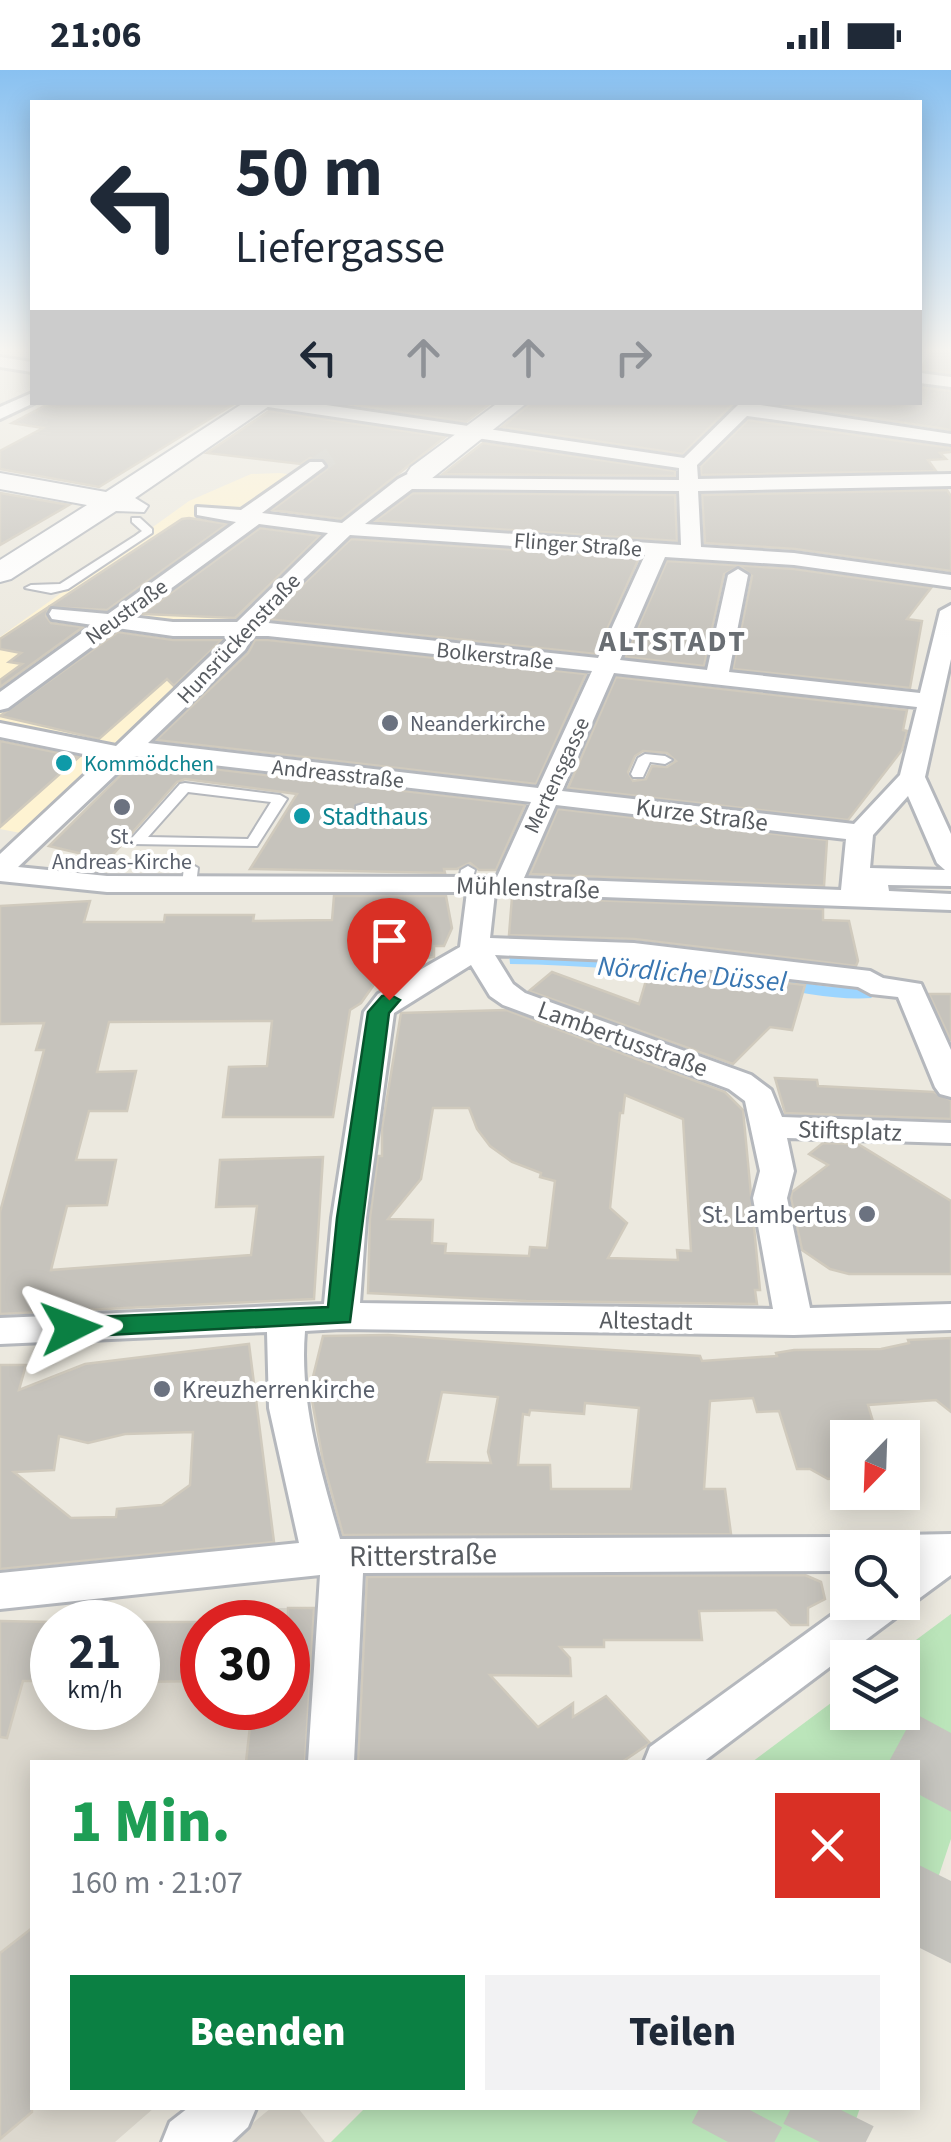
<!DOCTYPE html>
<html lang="de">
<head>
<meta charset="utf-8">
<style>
	:root { --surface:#fff; --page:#f2f2f3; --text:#1f2937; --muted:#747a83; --accent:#0b8043 }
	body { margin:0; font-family:"Source Sans 3",sans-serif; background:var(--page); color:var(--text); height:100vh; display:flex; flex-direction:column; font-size:38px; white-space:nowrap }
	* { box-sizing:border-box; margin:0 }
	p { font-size:32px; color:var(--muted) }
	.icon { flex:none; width:55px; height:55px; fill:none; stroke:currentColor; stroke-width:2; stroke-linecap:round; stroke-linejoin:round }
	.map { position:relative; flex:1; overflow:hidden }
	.side { position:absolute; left:30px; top:1690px; width:890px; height:350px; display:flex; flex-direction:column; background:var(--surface); border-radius:0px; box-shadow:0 5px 25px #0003 }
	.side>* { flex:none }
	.guide { position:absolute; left:30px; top:30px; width:892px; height:305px; border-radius:0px; box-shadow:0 5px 25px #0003; background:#fff; color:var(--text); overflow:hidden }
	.needle { width:65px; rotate:203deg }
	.tools { position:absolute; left:830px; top:1350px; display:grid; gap:20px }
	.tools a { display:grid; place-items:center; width:90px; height:90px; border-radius:0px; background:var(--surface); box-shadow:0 5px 25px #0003; font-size:50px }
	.speed { position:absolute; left:30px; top:1530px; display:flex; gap:20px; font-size:50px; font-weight:700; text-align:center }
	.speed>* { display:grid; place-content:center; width:130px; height:130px; border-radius:50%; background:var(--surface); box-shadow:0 5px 25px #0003; line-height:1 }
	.speed small { font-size:25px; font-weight:400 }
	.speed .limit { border:15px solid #d22; background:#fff; color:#111 }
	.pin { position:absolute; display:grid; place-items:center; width:85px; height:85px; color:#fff; margin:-102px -42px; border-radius:50% 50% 50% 0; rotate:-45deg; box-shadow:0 0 10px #0007 }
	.pin .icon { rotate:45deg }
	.me { position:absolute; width:110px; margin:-55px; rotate:87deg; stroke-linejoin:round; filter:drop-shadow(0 0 8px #0008) }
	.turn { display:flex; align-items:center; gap:35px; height:210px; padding:0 40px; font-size:45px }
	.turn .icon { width:130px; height:130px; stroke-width:2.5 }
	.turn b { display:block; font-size:70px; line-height:85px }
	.lanes { display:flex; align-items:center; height:95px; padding:0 40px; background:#0003; justify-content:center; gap:50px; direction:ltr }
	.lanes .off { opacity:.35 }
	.round { display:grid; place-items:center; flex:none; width:105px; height:105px; border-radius:0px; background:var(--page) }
	.head { display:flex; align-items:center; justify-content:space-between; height:170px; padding:0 40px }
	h1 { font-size:60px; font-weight:800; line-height:75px; color:#1e9e55 }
	.cta { display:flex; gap:20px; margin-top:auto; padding:20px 40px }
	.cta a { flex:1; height:115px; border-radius:0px; background:var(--accent); color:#fff; font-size:40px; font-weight:800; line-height:115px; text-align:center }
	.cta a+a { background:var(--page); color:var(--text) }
	.status { display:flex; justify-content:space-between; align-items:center; height:70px; padding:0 50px; background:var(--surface); direction:ltr }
	.status svg { height:28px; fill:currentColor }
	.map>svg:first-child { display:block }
	.commercial { fill:#fef3d2 }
	.education { fill:#dcd8ce }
	.green { fill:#bbe5ba }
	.water { fill:#9cd5ff }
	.building { fill:#c6c3bc; stroke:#d0cabd; stroke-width:2.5; fill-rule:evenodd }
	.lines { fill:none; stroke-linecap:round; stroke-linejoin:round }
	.street-tunnel { stroke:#c7c6c0; stroke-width:18; stroke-dasharray:18 9; stroke-linecap:butt }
	.highway-tunnel { stroke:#c7c6c0; stroke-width:82; stroke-dasharray:82 41; stroke-linecap:butt }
	.lane-casing { stroke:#b5b8bd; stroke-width:4 }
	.street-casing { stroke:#b5b8bd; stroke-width:6 }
	.secondary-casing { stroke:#b5b9bf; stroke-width:4 }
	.lane { fill:#fff; fill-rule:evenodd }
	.street { fill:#fff; fill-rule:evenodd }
	.secondary { fill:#fff; fill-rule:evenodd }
	.route { fill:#0b8043; stroke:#07532c; stroke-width:2.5 }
	.worship-dot { fill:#6b7280; stroke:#fff; stroke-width:4 }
	.culture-dot { fill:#0f9aa8; stroke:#fff; stroke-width:4 }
	.labels { text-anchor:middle; stroke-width:8; stroke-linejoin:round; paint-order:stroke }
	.far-street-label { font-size:22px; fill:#585c61; stroke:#fff }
	.far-worship-label { font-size:22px; fill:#5b616d; stroke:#fff; text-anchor:start }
	.far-culture-label { font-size:22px; fill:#0d838f; stroke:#fff; text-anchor:start }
	.street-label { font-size:25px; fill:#585c61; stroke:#fff }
	.culture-label { font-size:25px; fill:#0d838f; stroke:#fff; text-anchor:start }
	.worship-label { font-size:25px; fill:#5b616d; stroke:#fff; text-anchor:end }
	.water-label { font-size:28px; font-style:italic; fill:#3976b1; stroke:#fff }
	.far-district-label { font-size:30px; font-weight:bold; letter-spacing:2.5px; fill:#696e73; stroke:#fff }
	.near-street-label { font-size:30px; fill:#585c61; stroke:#fff }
</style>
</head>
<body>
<div class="status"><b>21:06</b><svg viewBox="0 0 49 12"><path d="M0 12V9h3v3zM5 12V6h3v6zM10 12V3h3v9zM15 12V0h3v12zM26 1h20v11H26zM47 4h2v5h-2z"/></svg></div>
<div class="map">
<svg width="951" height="2072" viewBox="0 0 951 2072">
	<rect width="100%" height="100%" fill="#ece9df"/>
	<polygon class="commercial" points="280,403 377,417 243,547 126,688 31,765 0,759 0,567 189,431 251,404"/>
	<g class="education">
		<polygon points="260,1538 322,1538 311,1692 32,1692 32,2038 154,2038 115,2072 0,2072 0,1612 43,1551 95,1552 52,1552 52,1638 138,1638 138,1612 202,1611 202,1638 288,1638 288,1552 258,1552"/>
		<polygon points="271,2038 298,2038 325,2072 230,2072"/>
	</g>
	<g class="green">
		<polygon points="951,1544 951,1769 918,1868 918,1692 752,1692 847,1621 848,1642 902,1642 902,1588 893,1587"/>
		<polygon points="365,2038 860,2038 848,2072 331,2072"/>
	</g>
	<path class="water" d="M509,883C584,884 659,890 733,900C775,905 821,921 863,917L872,928C824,931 774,916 726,910C655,901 582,895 510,894Z"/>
	<g class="building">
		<polygon points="933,280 951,280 951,303 920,299"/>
		<polygon points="920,317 951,321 951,360 769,332 920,332"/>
		<polygon points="52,332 237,332 99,417 0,399 0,381 43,358 12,353"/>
		<polygon points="335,332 492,332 466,352"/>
		<polygon points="532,332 735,332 683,384 502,357"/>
		<polygon points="269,341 445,367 341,449 272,440 327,399 325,390 310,388 301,394 207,383"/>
		<polygon points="748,350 951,378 951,382 940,383 946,389 928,390 936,401 701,405 701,396"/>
		<polygon points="483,373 675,401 675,406 443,404"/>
		<polygon points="947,420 951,426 951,501 795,479 705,473 702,425"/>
		<polygon points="0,423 69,435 0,475"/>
		<polygon points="413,423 675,425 677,471 375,451"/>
		<polygon points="189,448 227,454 107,540 49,537 46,546 51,553 83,557 0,617 0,610 22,594 9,592 21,583 0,579 0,569 182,449"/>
		<polygon points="260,458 320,466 235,548 142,544"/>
		<polygon points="351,469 639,488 596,584 267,549"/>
		<polygon points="667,491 794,499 931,518 907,549 922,551 910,618 733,599 752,506 740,496 724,504 704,596 625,587"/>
		<polygon points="118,562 173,570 222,570 174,616 167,609 99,669 0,646"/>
		<polygon points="255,570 268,570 586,604 536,714 156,670 248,583"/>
		<path d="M616,607L907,640L903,660L907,661L902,680L848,750L568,718ZM643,681L667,683L676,691L667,697L652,696L646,709L633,711L628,702L635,686Z"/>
		<polygon points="0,671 79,687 0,757"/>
		<polygon points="136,690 525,735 496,800 479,800 470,793 457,799 444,799 445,803 250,799 297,724 185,709 177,712 108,790 49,776"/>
		<polygon points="558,739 827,770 824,816 530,804"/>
		<polygon points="334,826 446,826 452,858 444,876 434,876 434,887 410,889 416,855 361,933 350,940 333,1047 223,1047 229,997 267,996 272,951 109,952 97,1002 136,1001 127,1041 89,1041 76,1090 116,1090 107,1135 67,1136 51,1200 251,1185 257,1136 216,1137 220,1090 323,1087 314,1229 0,1244 0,1142 44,980 36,980 44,953 0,954 0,836 90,831 84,852 164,852 165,845 254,845 253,851 332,850"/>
		<polygon points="512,827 823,839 823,850 849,851 858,891 856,896 634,869 509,865"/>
		<polygon points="650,897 805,915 792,960 770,957 733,994 529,921 552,902 639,934"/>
		<polygon points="929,924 951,924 951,971"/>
		<path d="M506,940L725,1022L743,1040L760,1220H755L757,1234L526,1231L368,1223L370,1148L378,1086H382V1058L401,943ZM625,1025L683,1049L691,1181L677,1180L678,1190L608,1188L627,1153L610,1138L620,1043H623ZM433,1038H469L477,1059L490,1076L512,1092L541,1103L540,1107L555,1111L547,1178L530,1177L529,1186L445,1183L446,1174L432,1173L433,1150L388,1149L421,1109Z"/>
		<polygon points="775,1008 817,1010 818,1016 934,1022 951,1030 951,1049 785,1043"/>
		<polygon points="823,1073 858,1074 951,1131 951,1204 849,1204 830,1199 802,1180 791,1128 792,1122 828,1095 809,1084"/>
		<path d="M388,1265L700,1286L702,1291L777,1286L776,1283L794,1280L881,1279L909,1273L908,1270L951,1268V1342L936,1330L868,1335L878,1368H848V1407L828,1409L810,1399H797L779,1341L757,1342L753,1328L710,1331L704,1419H725L731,1464L343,1465L323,1391L310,1319L323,1266ZM442,1322L498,1327L488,1382L491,1393L427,1392ZM585,1333L639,1338L631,1419H551L550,1395H518L523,1344L529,1345L530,1340L584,1344Z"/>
		<path d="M249,1274L274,1472L0,1499V1295H26L19,1320L85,1294ZM193,1362L190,1415L162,1435L117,1439L116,1447L71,1448L14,1402L54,1400L59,1366L88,1373L125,1364Z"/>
		<polygon points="805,1505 821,1512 825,1529 808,1538 808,1555 791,1555 776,1540 699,1541 702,1570 604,1570 604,1577 560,1577 570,1588 571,1606 490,1605 538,1657 573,1633 573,1647 606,1626 650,1673 622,1692 358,1692 367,1507"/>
		<polygon points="288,1538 314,1538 305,1692 246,1692 252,1638 288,1638"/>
		<polygon points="0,1551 52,1552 52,1611 23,1611 7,1668 0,1667"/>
		<polygon points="138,1552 202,1552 202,1611 138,1612"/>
		<polygon points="32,1858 32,2042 0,2069 0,1883"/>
	</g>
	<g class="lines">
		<polyline class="street-tunnel" points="316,396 334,384"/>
		<g class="highway-tunnel">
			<polyline points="918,1724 951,1663"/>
			<polyline points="918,1877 951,1811"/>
			<polyline points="728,2072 746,2038"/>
			<polyline points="820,2072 837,2038"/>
		</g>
		<g class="lane-casing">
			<g id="lane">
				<polygon points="132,448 140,448 152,459 152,463 68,519 51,523 25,518 31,515 60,514 135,466 142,461 132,452"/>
				<polygon points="645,684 665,686 672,690 665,694 650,692 643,707 633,707 631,704 638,688"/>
				<path d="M185,713L280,725L287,729L257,776L132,774V768L180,714ZM188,722L271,732L248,769L148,767Z"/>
				<polygon points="363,734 370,738 368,741 356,742 356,736"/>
				<polygon points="191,794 198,798 196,814 189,818 182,814 184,798"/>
				<polygon points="468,796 475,800 470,817 460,817 458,814 461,800"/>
			</g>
		</g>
		<g class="street-casing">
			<g id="street">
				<polygon points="0,287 32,292 32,302 0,297"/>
				<polygon points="920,303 951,307 951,317 920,313"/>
				<polygon points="32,323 32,332 36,332 0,349 0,337"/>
				<path d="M260,332H306L684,388L741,332L951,364V374L747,346L697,395L698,409L951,404V416L698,421L701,477L794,483L951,505V517L794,495L665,487L620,590L707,600L728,505L738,499L748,505L729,602L920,623L940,541L951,535V589L925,707L951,764V816L888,815L889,821L951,824V840L495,823L490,868L634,873L870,901L883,908L921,914L951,980V1027L940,1024L935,1017L898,927L871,924L858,917L634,891L495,885L513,914L525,923L751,1005L771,1020L782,1047L951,1053V1073L787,1068L794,1101L787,1128L810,1238L951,1234V1260L794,1265L341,1259L305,1261C299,1332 321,1401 340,1469L848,1467L863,1472L866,1478H848V1501L363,1503L354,1692H308L320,1505L0,1539V1503L299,1473L269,1338L267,1262L0,1274V1248L324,1234L332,1148L364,942L378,924L460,877L467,822H107L0,811V784L103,688L0,667V653L116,676L231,566H173L117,558L8,638L0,640V622L93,555L52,549L49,544L52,539L108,544L236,452L197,445V437L241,440L310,392H322L325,396L262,443L342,453L398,409L421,397L430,403L426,408L679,410V398L268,337ZM412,419L679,421L681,475L365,454ZM259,454L328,463L237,552H173L132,547ZM350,465L645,485L598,588L259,552ZM253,566H268L592,601L538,718L148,673L245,580ZM614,603L917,637L900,705L854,754L562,721ZM135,686L531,732L497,807L107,806L18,797ZM908,726L937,793L945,800L870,798L873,765ZM556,735L846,769L841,820L524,808ZM471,895L490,926L503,935L729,1019L745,1031L760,1101L753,1128L773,1239L360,1233L366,1148L394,943Z"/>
				<polygon points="951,1464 951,1505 917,1530 904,1535 899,1545 703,1692 644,1692 650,1677 850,1532 902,1532 902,1478 883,1478 887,1470 902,1465"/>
				<polygon points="188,2038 256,2038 248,2057 232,2072 162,2072 170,2052"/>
			</g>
		</g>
		<g class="secondary-casing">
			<g id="secondary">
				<polygon points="245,332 275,332 135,428 148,436 144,442 116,441 11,509 0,512 0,490 87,435 0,419 0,403 106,422"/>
				<polygon points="499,332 528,332 431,409 411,409 407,403 411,397"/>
			</g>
		</g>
		<use href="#lane" class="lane"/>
		<use href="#street" class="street"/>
		<use href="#secondary" class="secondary"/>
	</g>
	<linearGradient id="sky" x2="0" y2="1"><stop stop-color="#89c1f1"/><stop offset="0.49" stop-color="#f6f5f1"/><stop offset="1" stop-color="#f6f5f1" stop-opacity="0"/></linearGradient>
	<rect width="951" height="570" fill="url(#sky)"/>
	<polygon class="route" points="389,924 400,930 389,943 350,1252 71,1267 62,1264 58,1258 62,1251 71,1248 328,1237 337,1148 368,942 382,926"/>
	<g class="worship-dot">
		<circle cx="390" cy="653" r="10"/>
		<circle cx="122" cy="737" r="10"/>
		<circle cx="867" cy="1144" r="10"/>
		<circle cx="162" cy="1319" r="10"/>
	</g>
	<g class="culture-dot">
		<circle cx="64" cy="693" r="10"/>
		<circle cx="302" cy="746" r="10"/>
	</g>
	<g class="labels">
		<g class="far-street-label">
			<text transform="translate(578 474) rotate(4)" y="8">Flinger Straße</text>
			<text transform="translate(126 541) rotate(-36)" y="8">Neustraße</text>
			<text transform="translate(238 568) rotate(-47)" y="8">Hunsrückenstraße</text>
			<text transform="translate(495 585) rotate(6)" y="8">Bolkerstraße</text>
			<text transform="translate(338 703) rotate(6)" y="8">Andreasstraße</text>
			<text transform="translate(556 705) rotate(-65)" y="8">Mertensgasse</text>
		</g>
		<g class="far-worship-label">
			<text x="410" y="661">Neanderkirche</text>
			<text x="122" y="774" text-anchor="middle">St.<tspan x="122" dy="25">Andreas-Kirche</tspan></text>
		</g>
		<g class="far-culture-label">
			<text x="84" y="701">Kommödchen</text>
		</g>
		<g class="street-label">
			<text transform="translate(702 744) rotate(7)" y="9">Kurze Straße</text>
			<text transform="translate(528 817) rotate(2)" y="9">Mühlenstraße</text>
			<text transform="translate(623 968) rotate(20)" y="9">Lambertusstraße</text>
			<text transform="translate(850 1060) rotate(2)" y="9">Stiftsplatz</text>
			<text transform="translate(646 1250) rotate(1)" y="9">Altestadt</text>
		</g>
		<g class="culture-label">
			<text x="322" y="755">Stadthaus</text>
		</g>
		<g class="worship-label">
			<text x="847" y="1153">St. Lambertus</text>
			<text x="182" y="1328" text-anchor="start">Kreuzherrenkirche</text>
		</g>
		<g class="water-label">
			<text transform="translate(692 903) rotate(5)" y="10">Nördliche Düssel</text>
		</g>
		<g class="far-district-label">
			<text x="673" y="581">ALTSTADT</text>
		</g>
		<g class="near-street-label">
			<text transform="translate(423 1485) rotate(-1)" y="10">Ritterstraße</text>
		</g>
	</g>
</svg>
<div class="tools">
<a><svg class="needle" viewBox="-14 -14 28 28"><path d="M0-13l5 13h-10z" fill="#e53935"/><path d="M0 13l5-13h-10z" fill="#747a83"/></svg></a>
<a><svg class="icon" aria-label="search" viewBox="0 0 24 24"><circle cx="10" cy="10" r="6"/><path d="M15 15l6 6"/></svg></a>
<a><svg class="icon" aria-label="layers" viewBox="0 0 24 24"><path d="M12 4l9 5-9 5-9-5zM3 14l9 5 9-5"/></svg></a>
</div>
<div class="speed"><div>21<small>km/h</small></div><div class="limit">30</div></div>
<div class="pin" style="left:389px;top:930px;background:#d93025"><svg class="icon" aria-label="arrive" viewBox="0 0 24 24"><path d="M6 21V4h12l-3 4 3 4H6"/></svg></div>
<svg class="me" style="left:71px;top:1258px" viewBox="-20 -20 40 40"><path d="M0-17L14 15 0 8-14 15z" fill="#0b8043" stroke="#fff" stroke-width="4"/></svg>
<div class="guide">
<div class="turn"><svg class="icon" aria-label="left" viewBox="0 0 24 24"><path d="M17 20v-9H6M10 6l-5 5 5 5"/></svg><div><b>50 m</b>Liefergasse</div></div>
<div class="lanes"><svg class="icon" aria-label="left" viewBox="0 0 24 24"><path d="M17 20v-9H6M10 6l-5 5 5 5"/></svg><svg class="icon off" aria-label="ahead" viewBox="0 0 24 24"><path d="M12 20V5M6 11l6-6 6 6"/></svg><svg class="icon off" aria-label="ahead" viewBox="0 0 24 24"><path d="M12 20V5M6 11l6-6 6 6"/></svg><svg class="icon off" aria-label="right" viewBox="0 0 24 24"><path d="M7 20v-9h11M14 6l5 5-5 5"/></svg></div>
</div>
<section class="side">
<div class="head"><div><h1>1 Min.</h1><p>160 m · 21:07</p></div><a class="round" style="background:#d93025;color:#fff"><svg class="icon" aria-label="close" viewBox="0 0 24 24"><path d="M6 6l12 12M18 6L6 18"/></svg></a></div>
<div class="cta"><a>Beenden</a><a>Teilen</a></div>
</section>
</div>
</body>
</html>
